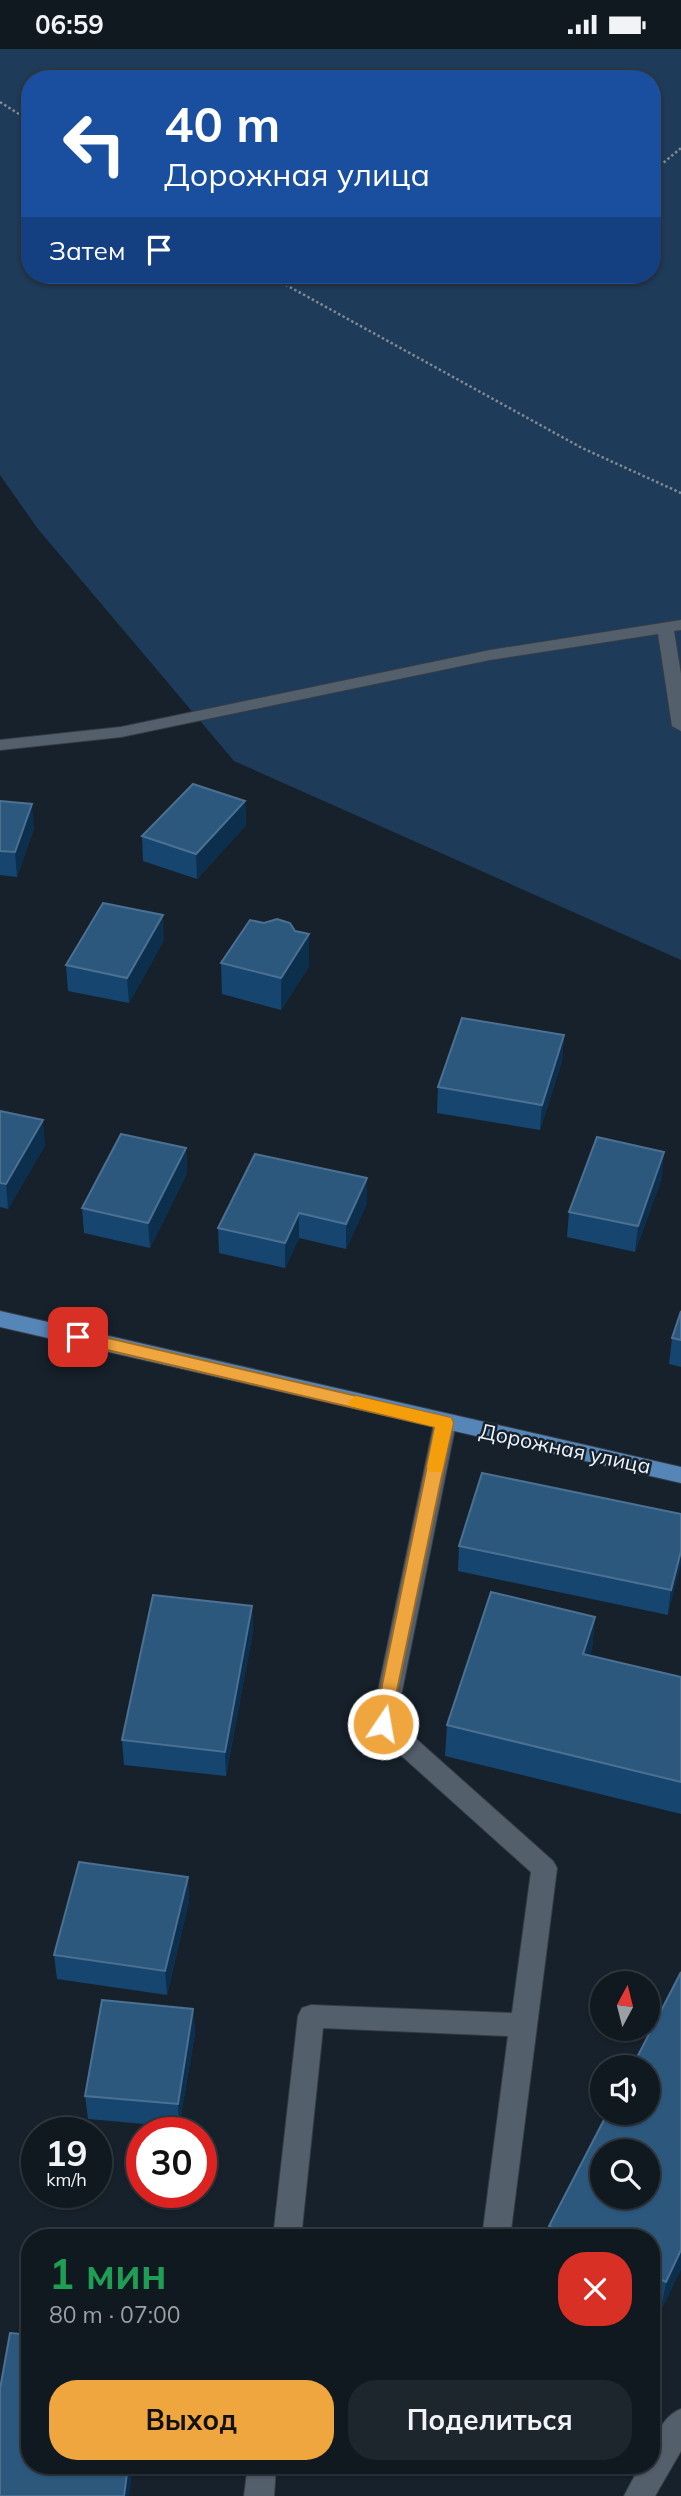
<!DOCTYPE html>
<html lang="ru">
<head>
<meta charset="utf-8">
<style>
	:root { --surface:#111920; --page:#1e262d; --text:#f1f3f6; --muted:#9ca0a5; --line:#30383e; --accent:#f0a63f }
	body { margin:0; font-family:Mulish,sans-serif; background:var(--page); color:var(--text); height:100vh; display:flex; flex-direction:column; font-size:26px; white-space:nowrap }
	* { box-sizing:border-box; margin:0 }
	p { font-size:23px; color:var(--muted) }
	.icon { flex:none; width:38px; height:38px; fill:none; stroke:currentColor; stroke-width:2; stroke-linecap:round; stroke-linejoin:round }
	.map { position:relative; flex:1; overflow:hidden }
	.side { position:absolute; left:21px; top:2180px; width:639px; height:245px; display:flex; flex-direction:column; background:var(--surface); border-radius:28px; box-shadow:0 2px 5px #0004,0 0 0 2px var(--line) }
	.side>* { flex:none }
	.top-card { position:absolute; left:21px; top:21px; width:640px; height:214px; border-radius:28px; box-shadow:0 2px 5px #0004,0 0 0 2px var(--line); background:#1a4fa0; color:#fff; overflow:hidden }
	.needle { width:46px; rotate:7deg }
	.controls { position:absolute; left:590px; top:1922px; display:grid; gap:14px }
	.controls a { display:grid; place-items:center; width:70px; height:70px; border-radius:50%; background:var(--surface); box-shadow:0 2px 5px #0004,0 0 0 2px var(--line); font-size:35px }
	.speed { position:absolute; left:21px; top:2068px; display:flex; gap:14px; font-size:35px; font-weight:700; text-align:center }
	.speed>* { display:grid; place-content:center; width:91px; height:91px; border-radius:50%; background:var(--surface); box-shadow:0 2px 5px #0004,0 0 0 2px var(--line); line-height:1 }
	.speed small { font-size:18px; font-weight:400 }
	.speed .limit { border:10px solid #d22; background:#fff; color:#111 }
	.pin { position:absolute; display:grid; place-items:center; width:60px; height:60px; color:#fff; margin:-30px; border-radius:14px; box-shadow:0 4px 10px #0006 }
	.me { position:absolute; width:77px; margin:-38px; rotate:12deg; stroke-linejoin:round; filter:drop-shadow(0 0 5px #0008) }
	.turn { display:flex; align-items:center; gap:24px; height:147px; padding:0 28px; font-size:32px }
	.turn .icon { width:91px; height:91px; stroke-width:2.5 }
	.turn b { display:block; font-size:49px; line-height:60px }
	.then { display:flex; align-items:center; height:66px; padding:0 28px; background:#0003; gap:14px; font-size:26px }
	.round { display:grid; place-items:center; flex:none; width:74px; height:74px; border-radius:28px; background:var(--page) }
	.head { display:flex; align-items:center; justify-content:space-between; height:119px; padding:0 28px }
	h1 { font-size:42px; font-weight:700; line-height:52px; color:#1e9e55 }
	.action { display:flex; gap:14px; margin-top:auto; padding:14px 28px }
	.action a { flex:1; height:80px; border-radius:28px; background:var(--accent); color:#111; font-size:28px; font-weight:700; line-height:80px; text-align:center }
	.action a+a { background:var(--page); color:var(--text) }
	.status { display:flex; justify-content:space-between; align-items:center; height:49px; padding:0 35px; background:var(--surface); direction:ltr }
	.status svg { height:19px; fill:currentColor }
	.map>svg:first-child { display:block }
	.green { fill:#1e3b59; fill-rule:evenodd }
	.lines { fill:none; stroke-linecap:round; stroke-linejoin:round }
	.minor-casing { stroke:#363d46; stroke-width:2 }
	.major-casing { stroke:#363d46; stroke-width:2 }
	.path { stroke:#828a93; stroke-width:2.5; stroke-dasharray:2.5 2.5; stroke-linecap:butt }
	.minor { fill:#545f6c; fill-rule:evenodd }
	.major { fill:#5686b8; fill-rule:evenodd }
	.wall { fill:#164570; fill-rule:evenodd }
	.shaded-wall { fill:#0d2f4e }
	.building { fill:#2d587e; stroke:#4b7092; stroke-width:2; fill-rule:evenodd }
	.route { fill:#f0a63f; stroke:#9c6c29; stroke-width:2 }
	.slow { fill:#f59e0b }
	.labels { text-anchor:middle; stroke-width:5; stroke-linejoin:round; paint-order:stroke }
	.street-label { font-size:21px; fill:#edf3fb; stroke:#17212b }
</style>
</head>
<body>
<div class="status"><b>06:59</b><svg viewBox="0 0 49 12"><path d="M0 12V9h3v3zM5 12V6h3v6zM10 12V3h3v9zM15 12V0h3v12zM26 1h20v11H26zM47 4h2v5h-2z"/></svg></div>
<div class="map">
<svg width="681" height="2447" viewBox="0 0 681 2447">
	<rect width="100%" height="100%" fill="#17212b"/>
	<path class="green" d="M0,0H681V911L234,712L38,480L0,426ZM30,30H653V226H30Z"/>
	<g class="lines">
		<g class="minor-casing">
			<g id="minor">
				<polygon points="681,571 681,581 674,582 681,625 681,682 672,677 658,585 490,611 121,688 0,701 0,691 121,678 490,601"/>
				<polygon points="445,1366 453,1368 456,1374 396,1672 553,1812 557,1819 510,2189 482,2189 508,1987 323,1979 301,2189 273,2189 298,1967 302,1959 311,1956 512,1964 531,1823 374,1682 371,1675 434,1374 437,1368"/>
				<path d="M681,2360V2402L655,2447H624L640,2417H651C651,2396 660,2368 681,2360Z"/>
				<polygon points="248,2417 276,2417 274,2447 244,2447"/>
			</g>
		</g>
		<g class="major-casing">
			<polygon id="major" points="0,1262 681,1418 681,1434 0,1278"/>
		</g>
		<g class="path">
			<polyline points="0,53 30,72"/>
			<polyline points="656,120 681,99"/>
			<polyline points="268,226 582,399 681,444"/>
		</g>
		<use href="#minor" class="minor"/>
		<use href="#major" class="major"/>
	</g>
	<g class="wall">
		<polygon points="0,752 34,779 17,828 0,826"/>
		<polygon points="245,752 246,776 197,830 143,812 142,787"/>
		<polygon points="264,874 309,917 281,961 222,945 221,914"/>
		<polygon points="164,891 129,954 68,942 66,916"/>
		<polygon points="564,986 562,1012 540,1081 437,1064 438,1038"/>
		<polygon points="0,1062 45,1096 8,1160 0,1158"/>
		<polygon points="186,1099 187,1124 150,1199 84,1184 82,1159"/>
		<polygon points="662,1128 635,1203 567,1188 569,1163"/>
		<polygon points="367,1129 367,1154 346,1200 299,1189 285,1219 219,1204 218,1179"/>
		<polygon points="681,1262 681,1318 669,1315 672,1289"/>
		<polygon points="681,1465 668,1566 458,1522 459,1497"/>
		<polygon points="252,1557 253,1582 226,1727 124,1716 122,1691"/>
		<polygon points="595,1568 592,1599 589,1607 681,1628 681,1765 445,1707 447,1676"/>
		<polygon points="188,1828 189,1852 167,1946 57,1930 54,1906"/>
		<path d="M681,1923V2220L661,2261L651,2256V2189H548L549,2177L608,2063H648V2018H632ZM602,2102H648V2147H602Z"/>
		<polygon points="193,1960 195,1984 179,2078 88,2070 85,2047"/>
	</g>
	<g class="shaded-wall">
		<polygon points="245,752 246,776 197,830 196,805"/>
		<polygon points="32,755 34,779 17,828 15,803"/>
		<polygon points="163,866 164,891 129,954 127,929"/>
		<polygon points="309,885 309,917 281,961 281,929"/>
		<polygon points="564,986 562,1012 540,1081 542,1056"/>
		<polygon points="43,1071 45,1096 8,1160 6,1135"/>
		<polygon points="186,1099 187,1124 150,1199 148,1174"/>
		<polygon points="664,1103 662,1128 635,1203 638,1177"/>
		<polygon points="367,1129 367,1154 346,1200 346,1175"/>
		<polygon points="299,1164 299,1189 285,1219 285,1194"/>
		<polygon points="681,1502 681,1515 668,1566 671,1541"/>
		<polygon points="252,1557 253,1582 226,1727 225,1703"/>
		<polygon points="595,1568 592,1599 580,1637 583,1605"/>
		<polygon points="188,1828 189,1852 167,1946 165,1922"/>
		<polygon points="193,1960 195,1984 179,2078 178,2055"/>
		<polygon points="681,2201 681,2220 661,2261 666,2233"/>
		<polygon points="128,2417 133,2417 129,2447 124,2447"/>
	</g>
	<g class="building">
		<polygon points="193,735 245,752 196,805 142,787"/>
		<polygon points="0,752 32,755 15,803 0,802"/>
		<polygon points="103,854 163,866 127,929 66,916"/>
		<polygon points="277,870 290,874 295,882 309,885 281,929 221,914 250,871 264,874"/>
		<polygon points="462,969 564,986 542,1056 438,1038"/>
		<polygon points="0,1062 43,1071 6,1135 0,1134"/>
		<polygon points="121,1085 186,1099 148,1174 82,1159"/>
		<polygon points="597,1088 664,1103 638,1177 569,1163"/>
		<polygon points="255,1105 367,1129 346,1175 299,1164 285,1194 218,1179"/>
		<polygon points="681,1262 681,1291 672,1289"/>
		<polygon points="482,1424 681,1465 681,1502 671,1541 459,1497"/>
		<polygon points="491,1543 595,1568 583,1605 681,1628 681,1733 447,1676"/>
		<polygon points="153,1546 252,1557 225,1703 122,1691"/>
		<polygon points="79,1813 188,1828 165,1922 54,1906"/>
		<path d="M681,1923V2201L666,2233L651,2226V2189H574L549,2177L608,2063H648V2018H632ZM602,2102H648V2147H602Z"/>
		<polygon points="102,1951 193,1960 178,2055 85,2047"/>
		<polygon points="10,2284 30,2286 30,2417 128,2417 124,2447 0,2447 0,2340"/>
	</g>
	<polygon class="route" points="78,1282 451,1369 453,1374 389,1680 383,1682 376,1680 374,1675 435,1378 73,1293 70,1288 73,1284"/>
	<polygon class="slow" points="356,1347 451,1369 453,1374 442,1423 430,1423 427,1418 435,1378 350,1357 348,1353"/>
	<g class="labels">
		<g class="street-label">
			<text transform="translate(565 1400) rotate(12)" y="7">Дорожная улица</text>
		</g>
	</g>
</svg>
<div class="controls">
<a><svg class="needle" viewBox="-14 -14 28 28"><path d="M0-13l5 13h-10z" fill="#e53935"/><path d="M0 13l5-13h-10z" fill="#9ca0a5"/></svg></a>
<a><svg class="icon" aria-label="sound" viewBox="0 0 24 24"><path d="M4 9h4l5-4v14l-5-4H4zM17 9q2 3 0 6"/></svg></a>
<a><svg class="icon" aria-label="search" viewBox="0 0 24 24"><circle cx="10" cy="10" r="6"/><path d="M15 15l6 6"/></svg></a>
</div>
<div class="speed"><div>19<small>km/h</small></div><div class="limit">30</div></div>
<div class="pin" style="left:78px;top:1288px;background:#d93025"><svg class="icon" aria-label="arrive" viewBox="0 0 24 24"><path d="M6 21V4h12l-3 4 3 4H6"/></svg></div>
<svg class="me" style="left:383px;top:1675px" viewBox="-20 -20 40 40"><circle r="17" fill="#f0a63f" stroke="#fff" stroke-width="3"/><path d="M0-11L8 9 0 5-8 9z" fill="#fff"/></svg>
<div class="top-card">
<div class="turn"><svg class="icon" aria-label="left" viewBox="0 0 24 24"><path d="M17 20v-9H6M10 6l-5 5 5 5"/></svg><div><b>40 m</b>Дорожная улица</div></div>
<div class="then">Затем<svg class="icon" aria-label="arrive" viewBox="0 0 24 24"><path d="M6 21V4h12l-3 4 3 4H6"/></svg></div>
</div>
<section class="side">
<div class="head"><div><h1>1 мин</h1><p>80 m · 07:00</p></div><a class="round" style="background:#d93025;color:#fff"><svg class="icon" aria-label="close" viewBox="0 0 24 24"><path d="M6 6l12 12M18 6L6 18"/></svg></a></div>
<div class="action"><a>Выход</a><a>Поделиться</a></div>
</section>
</div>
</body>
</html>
